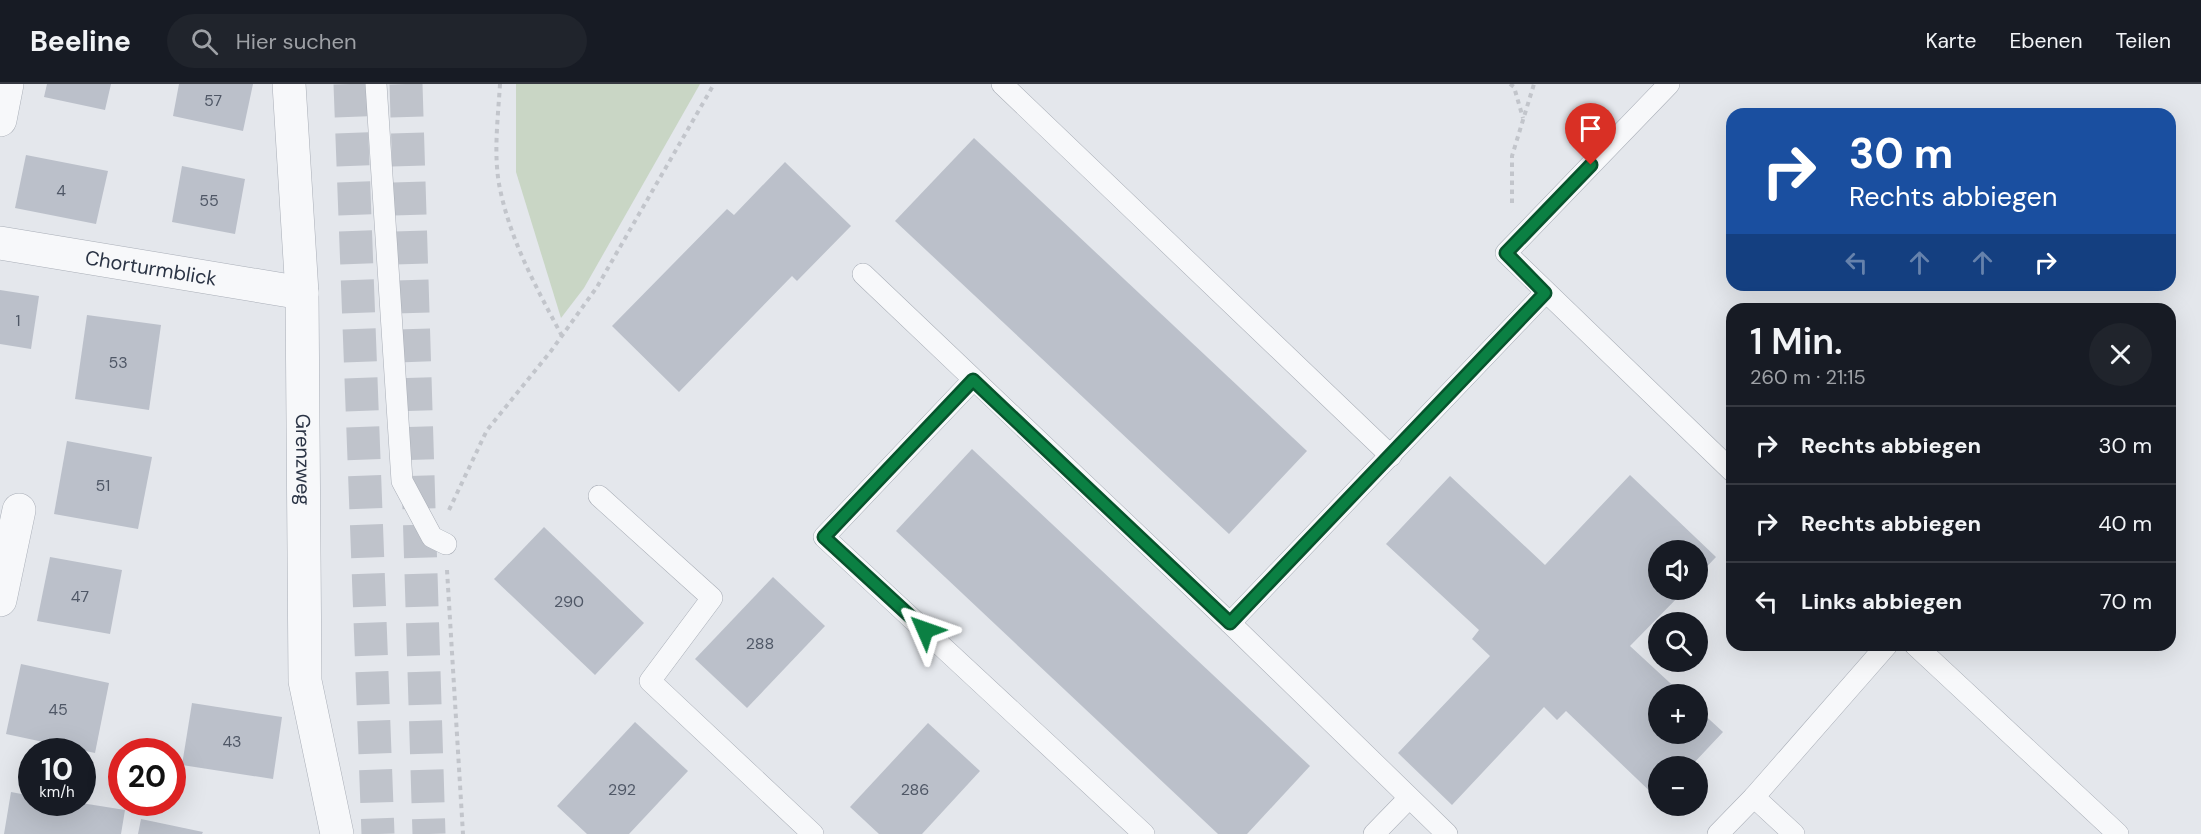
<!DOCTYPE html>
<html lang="de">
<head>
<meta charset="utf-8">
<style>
	:root { --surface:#171b24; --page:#20242c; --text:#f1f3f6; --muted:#9ea1a6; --line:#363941 }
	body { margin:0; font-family:"DM Sans",sans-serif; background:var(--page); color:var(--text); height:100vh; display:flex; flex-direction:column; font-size:22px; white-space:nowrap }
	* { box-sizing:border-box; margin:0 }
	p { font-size:20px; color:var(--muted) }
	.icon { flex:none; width:33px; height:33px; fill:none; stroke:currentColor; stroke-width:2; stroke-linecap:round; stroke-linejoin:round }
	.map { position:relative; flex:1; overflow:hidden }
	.side { position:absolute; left:1726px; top:219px; width:450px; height:348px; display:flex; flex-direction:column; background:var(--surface); border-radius:18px; box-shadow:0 6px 24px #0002 }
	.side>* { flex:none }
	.guide { position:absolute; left:1726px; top:24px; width:450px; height:183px; border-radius:18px; box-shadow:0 6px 24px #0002; background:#1a4fa0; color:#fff; overflow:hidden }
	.fabs { position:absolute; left:1648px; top:456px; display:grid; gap:12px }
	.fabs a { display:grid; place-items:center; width:60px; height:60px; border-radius:50%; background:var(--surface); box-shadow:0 6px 24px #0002; font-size:30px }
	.speed { position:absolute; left:18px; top:654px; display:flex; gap:12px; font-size:30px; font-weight:700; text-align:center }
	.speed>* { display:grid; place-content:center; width:78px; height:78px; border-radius:50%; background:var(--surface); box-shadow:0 6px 24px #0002; line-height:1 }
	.speed small { font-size:15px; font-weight:400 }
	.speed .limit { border:9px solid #d22; background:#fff; color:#111 }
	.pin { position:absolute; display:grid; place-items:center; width:51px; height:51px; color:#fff; margin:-62px -26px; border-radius:50% 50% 50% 0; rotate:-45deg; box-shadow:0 0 6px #0007 }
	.pin .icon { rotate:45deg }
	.me { position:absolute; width:66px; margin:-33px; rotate:313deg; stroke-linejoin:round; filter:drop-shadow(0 0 4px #0008) }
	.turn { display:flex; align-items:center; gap:21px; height:126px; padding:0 24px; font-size:27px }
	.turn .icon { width:78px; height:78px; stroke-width:2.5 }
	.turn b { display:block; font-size:42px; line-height:51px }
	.lanes { display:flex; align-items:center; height:57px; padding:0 24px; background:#0003; justify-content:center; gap:30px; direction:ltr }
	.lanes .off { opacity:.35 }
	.round { display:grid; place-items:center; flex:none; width:63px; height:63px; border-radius:32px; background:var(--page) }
	.head { display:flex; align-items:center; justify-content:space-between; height:102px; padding:0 24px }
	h1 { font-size:36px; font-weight:600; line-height:45px }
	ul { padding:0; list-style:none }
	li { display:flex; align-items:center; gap:18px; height:78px; padding:0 24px; border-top:2px solid var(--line) }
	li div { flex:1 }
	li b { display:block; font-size:22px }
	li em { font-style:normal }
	header { display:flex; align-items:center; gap:36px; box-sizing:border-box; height:84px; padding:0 30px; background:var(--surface); border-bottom:2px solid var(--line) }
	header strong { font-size:28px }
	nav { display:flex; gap:33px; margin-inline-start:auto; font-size:21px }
	.search { width:420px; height:54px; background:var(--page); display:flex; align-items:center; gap:15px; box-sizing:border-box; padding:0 21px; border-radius:33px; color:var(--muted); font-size:22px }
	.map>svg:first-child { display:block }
	.green { fill:#c9d6c5 }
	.building { fill:#bbc0ca }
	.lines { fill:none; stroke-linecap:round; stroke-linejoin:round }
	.highway-tunnel { stroke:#bfc3cb; stroke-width:33; stroke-dasharray:33 16; stroke-linecap:butt }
	.lane-casing { stroke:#a9aeb7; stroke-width:22 }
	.street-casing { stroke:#a9aeb7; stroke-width:34 }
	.path { stroke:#c2c5cb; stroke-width:4; stroke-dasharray:4.5 4.5; stroke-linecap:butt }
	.lane { stroke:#f7f8fa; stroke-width:21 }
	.street { stroke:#f7f8fa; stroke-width:33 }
	.route-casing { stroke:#07532c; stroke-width:15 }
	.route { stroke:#0b8043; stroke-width:10 }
	.labels { text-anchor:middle; stroke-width:5; stroke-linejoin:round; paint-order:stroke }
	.number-label { font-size:16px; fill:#4f5766 }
	.street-label { font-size:20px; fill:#2b3445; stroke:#f4f6f9 }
</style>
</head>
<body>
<header>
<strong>Beeline</strong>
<div class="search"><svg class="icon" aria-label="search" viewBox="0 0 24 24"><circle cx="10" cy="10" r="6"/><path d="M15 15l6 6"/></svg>Hier suchen</div>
<nav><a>Karte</a><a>Ebenen</a><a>Teilen</a></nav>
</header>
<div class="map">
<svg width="2201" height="750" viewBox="0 0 2201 750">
	<rect width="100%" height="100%" fill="#e4e7ec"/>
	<polygon class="green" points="516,0 700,0 584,204 561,234 516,88"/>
	<g class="building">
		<polygon points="47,0 111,0 105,26 44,13"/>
		<polygon points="179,0 253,0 243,47 173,32"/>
		<polygon points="974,54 1307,367 1229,450 895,137"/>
		<polygon points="26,71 108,87 96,140 15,124"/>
		<polygon points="785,78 851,142 797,197 792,192 679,308 612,242 727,125 734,131"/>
		<polygon points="182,82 245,95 235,150 172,138"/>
		<polygon points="0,206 39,212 31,265 0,260"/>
		<polygon points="87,231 161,241 149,326 75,315"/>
		<polygon points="67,357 152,373 138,445 54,430"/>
		<polygon points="972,365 1310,682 1247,750 1218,750 896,447"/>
		<polygon points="1630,391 1716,473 1698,492 1698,466 1659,466 1659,506 1685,506 1630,562 1682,610 1659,610 1659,650 1698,650 1698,625 1723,648 1691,682 1659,682 1659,716 1566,627 1557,636 1544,623 1452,721 1398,669 1490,572 1472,555 1479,546 1386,460 1450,392 1545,481"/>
		<polygon points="544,443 644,539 595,591 494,495"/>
		<polygon points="50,473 122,486 110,550 37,537"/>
		<polygon points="773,493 825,542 747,624 695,575"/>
		<polygon points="21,580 109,599 95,669 6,650"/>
		<polygon points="192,619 282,633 273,695 182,681"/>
		<polygon points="635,638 688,687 629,750 587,750 557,722"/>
		<polygon points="928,639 980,687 922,750 879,750 850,723"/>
		<polygon points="11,708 32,712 32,718 75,718 125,726 121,750 4,750"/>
		<polygon points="141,735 203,748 202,750 138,750"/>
	</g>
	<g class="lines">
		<g class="highway-tunnel">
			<polyline points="350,0 378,750"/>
			<polyline points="406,0 429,750"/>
		</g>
		<g class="lane-casing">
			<g id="lane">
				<polyline points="376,0 402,397 432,453 446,460"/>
				<polyline points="1002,0 1391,372"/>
				<polyline points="1669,0 1506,169 1732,387"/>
				<polyline points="863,190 1230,539"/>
				<polyline points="973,296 824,453 1144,750"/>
				<polyline points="599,412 712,514 650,597 813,750"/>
				<polyline points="1915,561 2118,750"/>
				<polyline points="1374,750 1409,714"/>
				<polyline points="1447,750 1230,539 1545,209"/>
				<polyline points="1718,750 1754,713"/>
				<polyline points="1794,750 1754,713 1887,561"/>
			</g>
		</g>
		<g class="street-casing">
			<g id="street">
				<path id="s1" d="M289,0L302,209L305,597L337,750"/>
				<polyline points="0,36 7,0"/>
				<path id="s2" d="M0,159L302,209"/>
				<polyline points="0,516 19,426"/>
			</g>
		</g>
		<g class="path">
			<path d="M500,0C498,34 493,72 500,105C511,158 537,205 562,252"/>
			<polyline points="1510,0 1514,3 1523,34"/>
			<polyline points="1512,119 1512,72 1534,0"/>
			<polyline points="449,426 487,346 551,267 597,203 714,0"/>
			<polyline points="447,486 463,750"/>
		</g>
		<use href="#lane" class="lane"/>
		<use href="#street" class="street"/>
	</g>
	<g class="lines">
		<g class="route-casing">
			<polyline id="route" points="925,546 824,453 973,296 1230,539 1545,209 1506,169 1591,81"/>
		</g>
		<use href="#route" class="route"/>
	</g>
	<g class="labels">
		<g class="number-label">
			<text x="213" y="22">57</text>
			<text x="61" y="112">4</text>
			<text x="209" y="122">55</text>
			<text x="18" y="242">1</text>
			<text x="118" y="284">53</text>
			<text x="103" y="407">51</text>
			<text x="80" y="518">47</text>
			<text x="569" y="523">290</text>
			<text x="760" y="565">288</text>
			<text x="58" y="631">45</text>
			<text x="232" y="663">43</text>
			<text x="622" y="711">292</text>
			<text x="915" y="711">286</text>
		</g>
		<g class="street-label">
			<text dy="7" stroke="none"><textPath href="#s2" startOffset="153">Chorturmblick</textPath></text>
			<text dy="7" stroke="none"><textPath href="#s1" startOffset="376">Grenzweg</textPath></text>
		</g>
	</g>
</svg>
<div class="fabs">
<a><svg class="icon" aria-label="sound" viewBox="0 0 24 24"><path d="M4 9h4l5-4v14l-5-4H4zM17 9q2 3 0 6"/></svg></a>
<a><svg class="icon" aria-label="search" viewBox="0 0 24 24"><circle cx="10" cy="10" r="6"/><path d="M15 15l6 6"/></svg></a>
<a>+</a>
<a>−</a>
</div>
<div class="speed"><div>10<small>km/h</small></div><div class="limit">20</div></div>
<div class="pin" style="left:1591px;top:81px;background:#d93025"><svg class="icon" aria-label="arrive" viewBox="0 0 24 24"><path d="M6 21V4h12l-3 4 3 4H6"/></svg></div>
<svg class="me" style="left:925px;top:546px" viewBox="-20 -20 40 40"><path d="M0-17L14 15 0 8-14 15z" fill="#0b8043" stroke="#fff" stroke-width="4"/></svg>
<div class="guide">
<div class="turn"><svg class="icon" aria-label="right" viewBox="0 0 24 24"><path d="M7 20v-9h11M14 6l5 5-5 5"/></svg><div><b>30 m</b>Rechts abbiegen</div></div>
<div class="lanes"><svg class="icon off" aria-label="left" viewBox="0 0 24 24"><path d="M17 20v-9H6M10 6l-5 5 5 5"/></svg><svg class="icon off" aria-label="ahead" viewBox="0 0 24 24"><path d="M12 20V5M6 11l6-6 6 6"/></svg><svg class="icon off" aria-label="ahead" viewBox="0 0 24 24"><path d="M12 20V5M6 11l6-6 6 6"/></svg><svg class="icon" aria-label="right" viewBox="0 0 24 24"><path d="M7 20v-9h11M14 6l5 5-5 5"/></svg></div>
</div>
<section class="side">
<div class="head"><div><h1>1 Min.</h1><p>260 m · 21:15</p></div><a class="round"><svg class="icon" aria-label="close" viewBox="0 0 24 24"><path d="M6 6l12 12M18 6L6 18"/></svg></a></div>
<ul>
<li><svg class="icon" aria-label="right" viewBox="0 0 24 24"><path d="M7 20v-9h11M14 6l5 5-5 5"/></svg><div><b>Rechts abbiegen</b></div><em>30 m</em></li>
<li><svg class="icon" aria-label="right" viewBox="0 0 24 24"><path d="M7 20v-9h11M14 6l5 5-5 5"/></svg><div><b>Rechts abbiegen</b></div><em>40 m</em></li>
<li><svg class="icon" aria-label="left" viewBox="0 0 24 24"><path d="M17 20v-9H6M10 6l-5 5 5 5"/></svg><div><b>Links abbiegen</b></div><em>70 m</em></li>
</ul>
</section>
</div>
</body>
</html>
